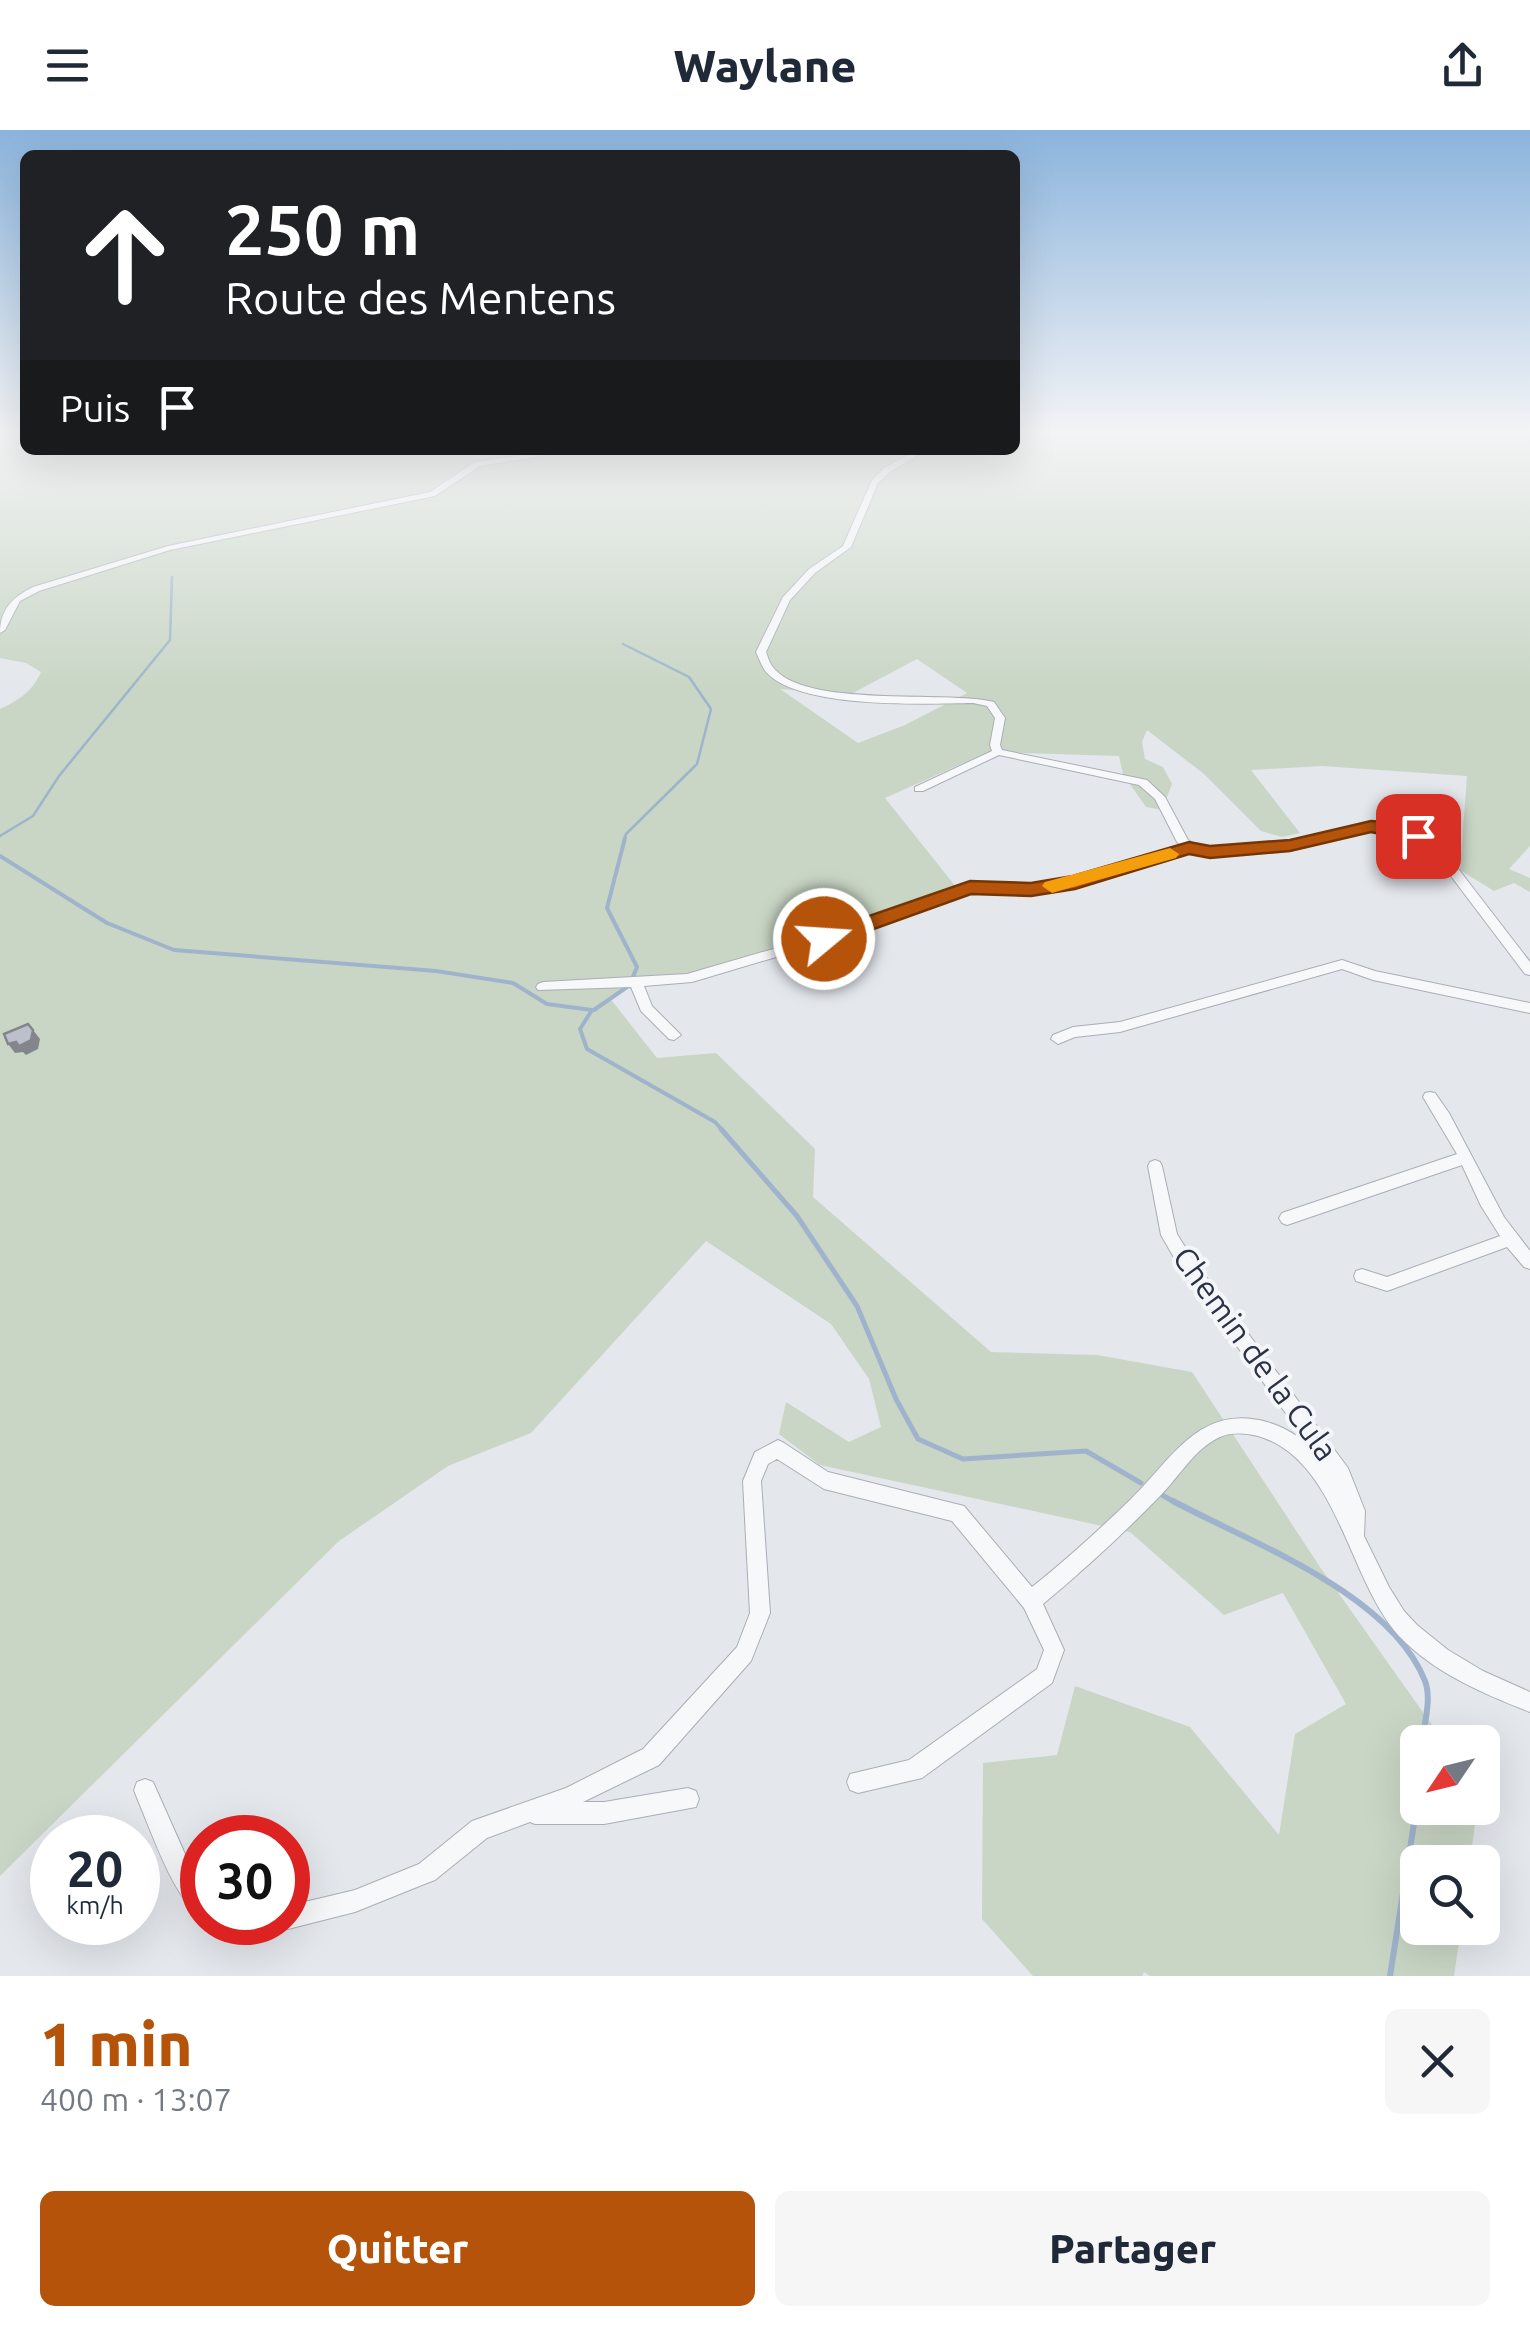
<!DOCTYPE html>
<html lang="fr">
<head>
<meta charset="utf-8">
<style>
	:root { --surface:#fff; --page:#f6f6f7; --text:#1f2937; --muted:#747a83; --accent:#b45309 }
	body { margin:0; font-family:Ubuntu,sans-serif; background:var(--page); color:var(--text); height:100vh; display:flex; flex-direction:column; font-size:38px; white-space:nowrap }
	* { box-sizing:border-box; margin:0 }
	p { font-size:32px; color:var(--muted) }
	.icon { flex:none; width:55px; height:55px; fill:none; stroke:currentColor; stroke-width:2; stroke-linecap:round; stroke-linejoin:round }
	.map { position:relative; height:1846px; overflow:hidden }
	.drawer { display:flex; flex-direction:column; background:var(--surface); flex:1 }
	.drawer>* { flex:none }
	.banner { position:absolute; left:20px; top:20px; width:1000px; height:305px; border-radius:15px; box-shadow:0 10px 40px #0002; background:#202124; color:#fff; overflow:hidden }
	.needle { width:65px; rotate:235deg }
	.controls { position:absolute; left:1400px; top:1595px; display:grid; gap:20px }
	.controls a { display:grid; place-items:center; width:100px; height:100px; border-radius:15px; background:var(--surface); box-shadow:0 10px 40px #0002; font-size:50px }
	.speed { position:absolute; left:30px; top:1685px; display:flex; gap:20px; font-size:50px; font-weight:700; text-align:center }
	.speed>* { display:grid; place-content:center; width:130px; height:130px; border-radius:50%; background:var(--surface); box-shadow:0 10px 40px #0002; line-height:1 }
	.speed small { font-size:25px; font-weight:400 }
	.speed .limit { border:15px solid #d22; background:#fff; color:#111 }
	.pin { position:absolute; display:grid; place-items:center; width:85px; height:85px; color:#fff; margin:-42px; border-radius:20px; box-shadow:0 5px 15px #0006 }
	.me { position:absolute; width:110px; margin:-55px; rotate:72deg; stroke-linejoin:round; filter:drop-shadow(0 0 8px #0008) }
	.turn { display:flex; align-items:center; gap:35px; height:210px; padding:0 40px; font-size:45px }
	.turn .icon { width:130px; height:130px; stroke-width:2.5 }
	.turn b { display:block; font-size:70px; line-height:85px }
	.then { display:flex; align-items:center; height:95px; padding:0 40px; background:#0003; gap:20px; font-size:38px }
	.round { display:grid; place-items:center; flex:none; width:105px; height:105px; border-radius:15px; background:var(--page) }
	.headline { display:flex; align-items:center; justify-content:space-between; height:170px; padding:0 40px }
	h1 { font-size:60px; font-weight:800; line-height:75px; color:var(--accent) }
	.primary-button { display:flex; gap:20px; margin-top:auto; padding:20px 40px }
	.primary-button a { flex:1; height:115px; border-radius:15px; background:var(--accent); color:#fff; font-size:40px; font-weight:800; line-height:115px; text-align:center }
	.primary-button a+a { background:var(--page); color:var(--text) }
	header { display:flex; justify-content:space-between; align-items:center; height:130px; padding:0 40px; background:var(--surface); font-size:45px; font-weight:800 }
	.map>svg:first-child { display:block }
	.green { fill:#c9d6c5; fill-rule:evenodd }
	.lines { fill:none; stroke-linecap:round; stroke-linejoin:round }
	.stream-far3 { stroke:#9fb4cc; stroke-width:2.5 }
	.stream-far2 { stroke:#9fb4cc; stroke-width:4 }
	.stream-far1 { stroke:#9fb4cc; stroke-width:5 }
	.stream { stroke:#9fb4cc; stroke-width:6 }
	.minor-casing { stroke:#a9aeb7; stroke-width:2 }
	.minor { fill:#f7f8fa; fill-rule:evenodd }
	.shaded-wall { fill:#83868d }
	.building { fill:#bbc0ca; stroke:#83868d; stroke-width:2.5 }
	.route { fill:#b45309; stroke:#753606; stroke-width:2.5 }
	.slow { fill:#f59e0b }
	.labels { text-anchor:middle; stroke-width:8; stroke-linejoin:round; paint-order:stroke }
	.near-street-label { font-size:32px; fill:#2b3445; stroke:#f4f6f9 }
</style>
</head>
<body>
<header><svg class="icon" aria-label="menu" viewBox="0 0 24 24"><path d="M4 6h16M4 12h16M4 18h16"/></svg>Waylane<svg class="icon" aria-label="share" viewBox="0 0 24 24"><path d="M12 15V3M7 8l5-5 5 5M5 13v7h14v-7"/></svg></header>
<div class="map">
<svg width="1530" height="1846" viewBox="0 0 1530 1846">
	<rect width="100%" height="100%" fill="#e4e7ec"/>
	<path class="green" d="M0,301H25V320H1015V301H1530V716L1509,739L1530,748V762L1514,753L1494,761L1460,740L1467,646L1322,636L1251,640L1300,703L1282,707L1261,701L1204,644L1147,600L1142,612L1145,629L1163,637L1172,654L1162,680L1146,677L1123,644L1119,626L988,622L885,668L956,757L854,794L664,851L637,854L609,867L657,928L716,923L815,1019L813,1067L991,1222L1097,1225L1192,1242L1320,1437L1444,1612H1418V1678H1477L1470,1732H1418V1798H1461L1454,1846H1150L1144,1842L1142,1846H1033L982,1789L983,1633L1057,1625L1075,1556L1190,1597L1279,1705L1295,1604L1346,1574L1283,1463L1224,1485L1130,1402L820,1335L779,1304L786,1272L849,1312L881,1297L869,1249L831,1194L706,1111L531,1303L448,1336L339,1411L0,1746V579C19,570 32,562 41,542L26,533L0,528ZM917,529L967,563L905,595L858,613L780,559L851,564Z"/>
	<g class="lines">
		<g class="stream-far3">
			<polyline points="623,514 689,547 711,579 697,634 626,704 624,710"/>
			<polyline points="0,706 33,686 59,646 170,510 172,447"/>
		</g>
		<g class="stream-far2">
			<polyline points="625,708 607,778 637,837 632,849"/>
			<polyline points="0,726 107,793 174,820 436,841 513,853 547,874 592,880 580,899 587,919 715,992 724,1002"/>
			<polyline points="594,880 627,857"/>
		</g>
		<g class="stream-far1">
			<polyline points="721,999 797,1086 857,1176 896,1269 918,1309 963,1329 1086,1321 1141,1353"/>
			<polyline points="1162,1365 1178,1374"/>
		</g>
		<g class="stream">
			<path d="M1173,1371C1251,1413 1390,1463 1425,1551C1432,1569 1424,1594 1422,1612"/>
			<polyline points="1390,1846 1418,1668"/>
		</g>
		<g class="minor-casing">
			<g id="minor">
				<path d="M558,320H577L480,336L435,366L170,420L39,461L20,471L5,500L0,503C0,479 13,467 33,457L168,416L430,362L475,332Z"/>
				<path d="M917,320H926L890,342L878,353L851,417L815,443L790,470L766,522C768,527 769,532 772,536C802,579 945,560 994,572L1005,588L1000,615L1002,620L1147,650L1165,667L1188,710L1201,718L1289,711L1371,693L1392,694L1422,704L1443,719L1530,832V845L1525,844L1435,725L1414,708L1391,700L1371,699L1289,719L1199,726L1190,721L1075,757L1031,763L971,761L860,802L692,852L644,856L652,876L681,905L674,910L669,909L641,881L631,857L538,860L536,857L538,854L543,852L687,844L852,796L970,753L1031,755L1074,749L1182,716L1177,712L1155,669L1139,655L999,625L923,661H915V657L992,621L990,615L995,588L987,576L973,573C924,574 802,579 767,543C762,538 759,528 756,522L783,467L809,439L843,416L872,350L884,338Z"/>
				<polygon points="1342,830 1375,841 1530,873 1530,883 1373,850 1342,839 1120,902 1075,907 1058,914 1051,909 1053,905 1073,897 1120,892"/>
				<polygon points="1430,962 1435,963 1449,983 1504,1087 1530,1121 1530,1139 1524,1137 1507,1117 1387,1161 1356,1151 1354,1146 1356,1141 1362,1139 1387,1147 1500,1106 1481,1076 1462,1035 1287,1095 1282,1093 1279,1088 1282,1083 1457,1024 1423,967 1425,963"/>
				<path d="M1155,1030L1160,1032L1162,1036L1177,1104L1192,1128L1348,1338L1365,1381L1364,1406L1389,1457L1404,1481L1417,1495L1448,1520L1483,1541L1530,1562V1582C1484,1564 1434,1543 1399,1506C1348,1450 1338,1329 1258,1306C1246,1303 1231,1302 1220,1307C1195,1318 1179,1347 1160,1366C1123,1404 1084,1440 1043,1474L1064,1520L1052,1553L922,1648L858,1663L850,1660L847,1652L850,1644L909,1630L1037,1539L1044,1520L1024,1478L952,1391L824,1359L777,1329L768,1334L761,1351L770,1483L751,1531L659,1635L583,1672H604L688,1658L696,1661L699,1669L696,1677L604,1694H535L530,1692L487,1708L435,1750L427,1753L355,1782L288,1799L280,1795L279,1792H288V1776L355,1760L419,1734L472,1691L566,1658L643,1619L737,1517L750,1483L743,1351L755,1322L778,1310L784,1313L828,1342L964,1376L1032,1457C1066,1430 1099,1400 1130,1370C1172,1329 1200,1273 1267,1292C1288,1298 1304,1309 1317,1326L1180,1138L1161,1105L1148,1036L1150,1032Z"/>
				<path d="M145,1649L153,1652L197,1751L202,1757V1785C176,1776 149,1695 137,1668L134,1660L137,1652Z"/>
				<path d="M234,1792H275L272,1800C261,1805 248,1805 237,1800Z"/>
			</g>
		</g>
		<use href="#minor" class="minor"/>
	</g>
	<polygon class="shaded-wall" points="33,900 40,909 38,919 26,925 23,922 15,923 8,914"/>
	<polygon class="building" points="28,894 33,900 31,910 19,916 16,912 8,914 4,904"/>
	<linearGradient id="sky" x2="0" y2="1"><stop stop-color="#8bb4dd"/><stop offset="0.54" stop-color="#f3f4f6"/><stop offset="1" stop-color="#f3f4f6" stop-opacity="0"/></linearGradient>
	<rect width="1530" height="559" fill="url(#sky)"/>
	<polygon class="route" points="1371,691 1398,693 1427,706 1418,712 1371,702 1290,721 1210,728 1189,724 1075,759 1031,766 971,764 832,814 817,814 814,809 817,804 970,751 1031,753 1073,746 1189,712 1210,716 1290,710"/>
	<polygon class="slow" points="1170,718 1179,724 1176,728 1052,763 1042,756 1045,752"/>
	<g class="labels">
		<g class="near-street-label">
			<text transform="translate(1255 1224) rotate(54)" y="11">Chemin de la Cula</text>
		</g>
	</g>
</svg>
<div class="controls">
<a><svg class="needle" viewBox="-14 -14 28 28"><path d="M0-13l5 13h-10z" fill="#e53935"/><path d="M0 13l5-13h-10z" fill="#747a83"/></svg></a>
<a><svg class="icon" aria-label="search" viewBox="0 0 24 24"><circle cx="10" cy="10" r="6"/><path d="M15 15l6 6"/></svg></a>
</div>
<div class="speed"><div>20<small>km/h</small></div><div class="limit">30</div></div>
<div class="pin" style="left:1418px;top:706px;background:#d93025"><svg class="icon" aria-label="arrive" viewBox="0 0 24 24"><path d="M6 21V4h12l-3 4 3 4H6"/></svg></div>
<svg class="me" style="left:824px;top:809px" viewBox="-20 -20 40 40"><circle r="17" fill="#b45309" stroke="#fff" stroke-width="3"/><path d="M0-11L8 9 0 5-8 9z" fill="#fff"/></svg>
<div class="banner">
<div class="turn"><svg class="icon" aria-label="ahead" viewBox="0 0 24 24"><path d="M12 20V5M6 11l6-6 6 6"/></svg><div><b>250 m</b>Route des Mentens</div></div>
<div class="then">Puis<svg class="icon" aria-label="arrive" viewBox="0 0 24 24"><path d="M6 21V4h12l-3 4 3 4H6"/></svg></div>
</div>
</div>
<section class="drawer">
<div class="headline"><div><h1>1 min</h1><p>400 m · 13:07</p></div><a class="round"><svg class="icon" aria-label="close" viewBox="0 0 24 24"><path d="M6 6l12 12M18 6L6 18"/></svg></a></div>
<div class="primary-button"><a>Quitter</a><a>Partager</a></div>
</section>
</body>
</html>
